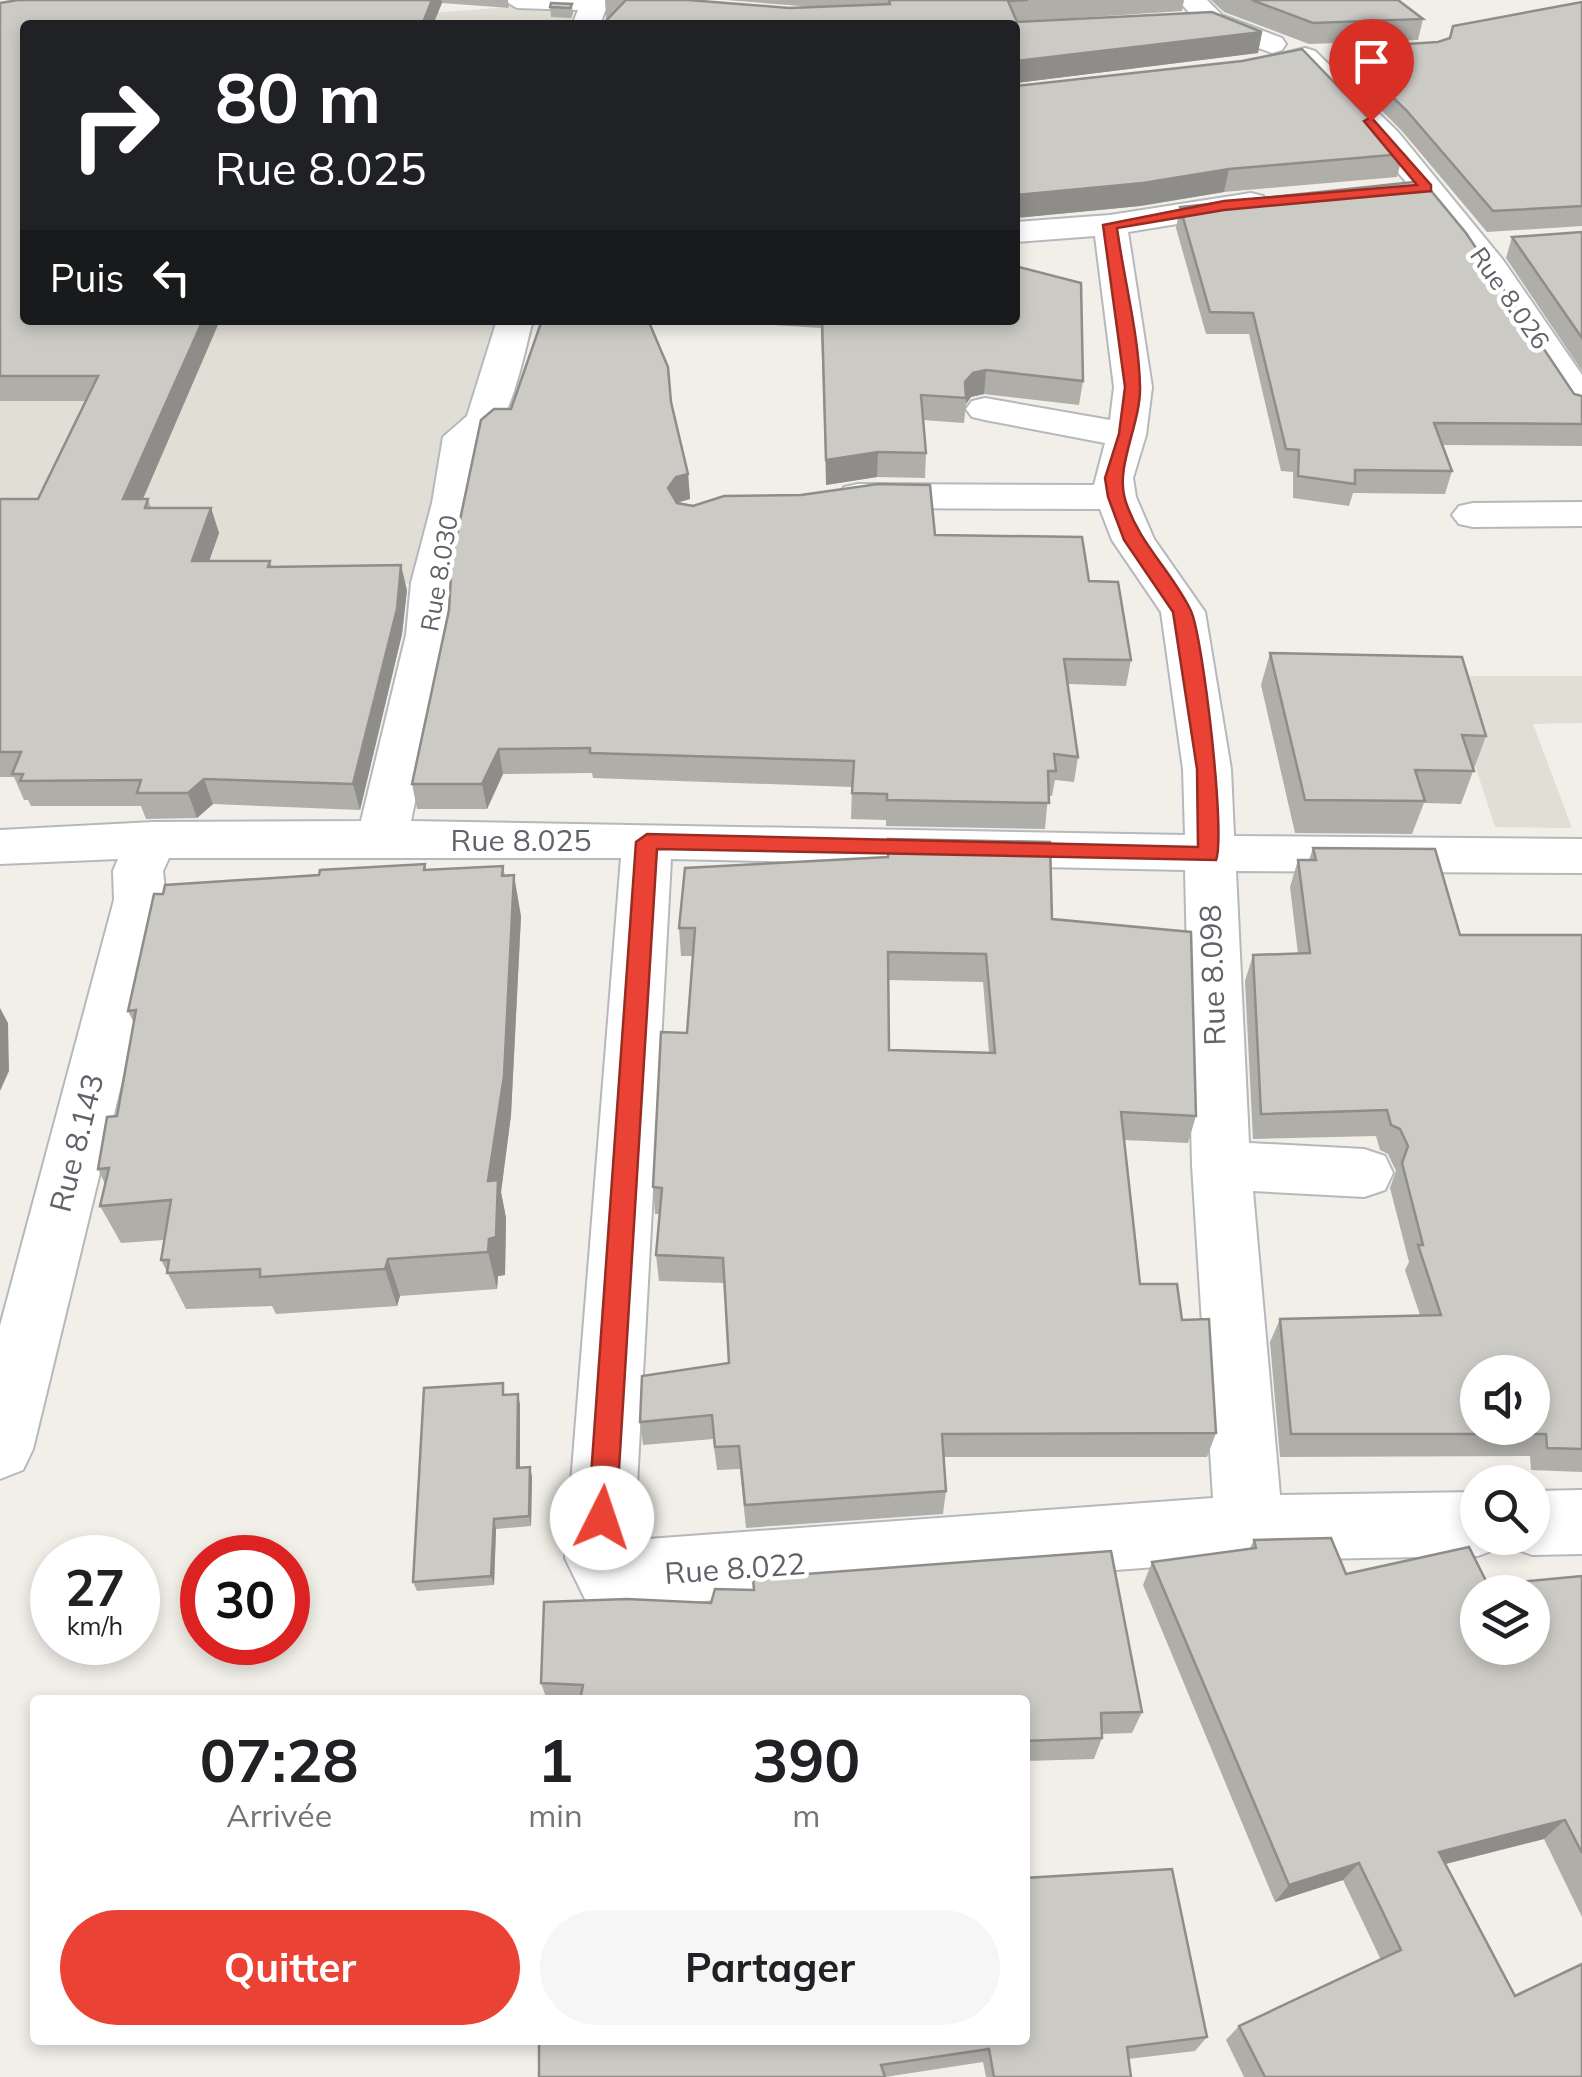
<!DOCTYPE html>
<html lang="fr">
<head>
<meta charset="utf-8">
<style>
	:root { --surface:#fff; --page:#f6f6f6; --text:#202124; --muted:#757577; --accent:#ea4335 }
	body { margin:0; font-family:Mulish,sans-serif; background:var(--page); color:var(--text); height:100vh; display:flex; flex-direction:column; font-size:38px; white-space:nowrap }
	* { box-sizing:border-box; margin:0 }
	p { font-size:32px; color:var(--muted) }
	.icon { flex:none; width:55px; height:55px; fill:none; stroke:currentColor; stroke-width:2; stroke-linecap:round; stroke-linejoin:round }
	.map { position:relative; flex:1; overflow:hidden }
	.panel { position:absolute; left:30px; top:1695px; width:1000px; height:350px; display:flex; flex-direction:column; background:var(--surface); border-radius:10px; box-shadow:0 5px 15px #0003 }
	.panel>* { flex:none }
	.hud { position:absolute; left:20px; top:20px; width:1000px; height:305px; border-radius:10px; box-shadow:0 5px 15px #0003; background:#202124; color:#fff; overflow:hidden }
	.controls { position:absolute; left:1460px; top:1355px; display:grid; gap:20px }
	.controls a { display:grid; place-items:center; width:90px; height:90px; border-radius:50%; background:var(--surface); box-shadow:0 5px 15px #0003; font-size:50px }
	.speed { position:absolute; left:30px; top:1535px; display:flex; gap:20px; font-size:50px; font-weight:700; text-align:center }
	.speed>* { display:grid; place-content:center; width:130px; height:130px; border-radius:50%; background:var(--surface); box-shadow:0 5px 15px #0003; line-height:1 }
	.speed small { font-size:25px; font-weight:400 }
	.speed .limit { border:15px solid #d22; background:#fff; color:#111 }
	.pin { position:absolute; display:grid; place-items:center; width:85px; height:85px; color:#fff; margin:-102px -42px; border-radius:50% 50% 50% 0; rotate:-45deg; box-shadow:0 0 10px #0007 }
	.pin .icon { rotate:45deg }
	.me { position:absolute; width:110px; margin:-55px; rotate:4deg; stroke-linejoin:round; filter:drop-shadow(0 0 8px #0008) }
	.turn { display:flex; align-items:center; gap:35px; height:210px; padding:0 30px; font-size:45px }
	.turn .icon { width:130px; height:130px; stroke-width:2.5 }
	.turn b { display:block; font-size:70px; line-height:85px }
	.then { display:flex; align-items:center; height:95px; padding:0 30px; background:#0003; gap:20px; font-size:38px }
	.eta { display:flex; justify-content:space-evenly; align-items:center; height:170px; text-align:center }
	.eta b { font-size:60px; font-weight:700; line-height:70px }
	.cta { display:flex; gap:20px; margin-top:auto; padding:20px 30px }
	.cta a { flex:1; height:115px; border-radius:60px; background:var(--accent); color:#fff; font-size:40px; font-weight:700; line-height:115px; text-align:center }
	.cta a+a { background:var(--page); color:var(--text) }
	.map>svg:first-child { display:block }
	.education { fill:#e1ded6 }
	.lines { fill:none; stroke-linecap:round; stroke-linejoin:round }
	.street-casing { stroke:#b5b8bc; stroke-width:4 }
	.street { fill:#fff; fill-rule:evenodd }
	.wall { fill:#afaea9; fill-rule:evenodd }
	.shaded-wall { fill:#8f8d8a }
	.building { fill:#cccac5; stroke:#8f8d8a; stroke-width:2.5; fill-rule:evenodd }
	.route { fill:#ea4335; stroke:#982c22; stroke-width:2.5 }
	.labels { text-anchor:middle; stroke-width:9; stroke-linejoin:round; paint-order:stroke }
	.far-street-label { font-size:25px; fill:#5f6368; stroke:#fff }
	.street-label { font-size:30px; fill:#5f6368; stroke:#fff }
</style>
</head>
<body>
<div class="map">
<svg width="1582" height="2077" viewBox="0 0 1582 2077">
	<rect width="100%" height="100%" fill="#f1efe8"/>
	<g class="education">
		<polygon points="576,2 570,25 292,25 362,18"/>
		<polygon points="0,29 25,320 498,320 425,584 0,581"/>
		<polygon points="1446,676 1582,676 1582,723 1533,724 1572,828 1495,827"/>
	</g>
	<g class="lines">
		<g class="street-casing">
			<g id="street">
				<polygon points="503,0 681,0 694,8 680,16 605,11 600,25 572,25 578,10 517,8"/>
				<polygon points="1178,0 1207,0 1222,15 1282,38 1286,44 1282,50 1272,53 1202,27"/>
				<polygon points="1305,48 1315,51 1398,132 1503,260 1582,375 1582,417 1569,414 1499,303 1429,209 1366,135 1299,67 1281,66 1277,60 1281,54"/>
				<path d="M1251,193L1263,196L1267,203L1263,210L1128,232L1152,387L1146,435L1133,478L1136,497L1154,539L1205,612L1231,769L1234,836L1582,839V873L1236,871L1249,1143L1364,1149L1385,1156L1393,1173L1385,1190L1364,1197L1253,1191L1280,1495L1478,1492V1538H1532V1491L1582,1490V1554L1532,1555L1508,1546L1505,1539L1502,1547L1478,1556L1249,1560L610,1608L585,1599L565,1558L621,858H169L163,871L166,900L33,1449L23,1470L0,1479V1326L114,900L113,871L118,859L0,864V830L153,822L361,821L406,635L411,583L432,503L443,437L467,416L497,320H533C524,351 511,431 481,443L472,503L453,583L450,635L411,821L1185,835L1183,769L1161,612L1112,540L1100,509L858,508L844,505L838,496L844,487L858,484L1094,485L1105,443L985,420L972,417L966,409L972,401L985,398L1110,420L1114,387L1095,236L1015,242V222L1110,215ZM671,859L1185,870L1192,1165L1213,1498L634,1540Z"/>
				<polygon points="1582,502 1582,526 1473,527 1459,524 1452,515 1459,506 1473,503"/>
			</g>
		</g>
		<use href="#street" class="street"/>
	</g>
	<g class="wall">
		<polygon points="18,0 508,0 509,8 442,3 25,320 220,320 143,499 148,499 151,508 211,508 219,533 209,561 270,561 272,567 407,590 402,634 360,810 213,804 197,818 146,819 141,806 31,806 28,800 24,800 14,777 0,777 0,499 38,499 86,401 0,401 0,3"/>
		<polygon points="605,0 688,0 789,8 813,7 726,0 1184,0 1182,11 1017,22 1262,32 1258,53 1015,83 606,19"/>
		<polygon points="1211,0 1398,0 1423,19 1418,40 1309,44 1224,12"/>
		<polygon points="1582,2 1582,226 1487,232 1402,131 1338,67 1342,48 1438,42 1449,38 1453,26"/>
		<polygon points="572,4 573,14 571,18 551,17 550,7"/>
		<polygon points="1015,86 1403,154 1397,177 1224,192 1140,206 1015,218"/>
		<polygon points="1180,207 1574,394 1582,396 1582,446 1442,445 1452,471 1445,494 1353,493 1349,506 1293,498 1293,472 1281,471 1249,334 1206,334 1176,228"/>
		<polygon points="1582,232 1582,371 1506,258 1512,237"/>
		<polygon points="774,320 1015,320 1083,381 1079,405 984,394 971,397 966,404 964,423 923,420 926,453 925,478 877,477 826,485 821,328 774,325"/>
		<polygon points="671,402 688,474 690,499 678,503 935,535 1089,581 1131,660 1126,686 1068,684 1078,757 1074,782 1055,780 1052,796 1048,796 1045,829 886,826 886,820 851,819 852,787 593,778 592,773 503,774 487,809 417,809 412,784 511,409"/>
		<polygon points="1270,653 1486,736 1461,804 1424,803 1412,834 1295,833 1261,685"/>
		<path d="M888,839L1052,919L1196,1116L1188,1143L1124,1140L1140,1284L1182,1320L1216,1433L1207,1457H944L946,1491L943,1514L746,1528L740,1469L717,1470L713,1439L643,1445L640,1422L729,1363L725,1283L659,1281L656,1255L660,1214H655L653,1187L687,1033L693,956H681L679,928L887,857ZM888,980L983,982L989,1053L889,1050Z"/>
		<polygon points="1313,848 1460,935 1582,935 1582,1472 1531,1470 1530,1456 1280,1457 1270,1342 1280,1319 1420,1315 1405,1270 1409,1262 1390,1188 1396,1171 1388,1154 1380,1150 1376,1136 1253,1139 1245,981 1253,955 1298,954 1290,887 1298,860 1309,860"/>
		<polygon points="425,864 426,870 503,866 505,876 521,916 511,1115 501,1192 506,1218 505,1275 498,1276 497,1289 400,1296 397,1306 276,1314 272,1306 186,1309 161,1260 164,1240 121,1243 100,1206 105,1184 98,1169 117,1116 134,1023 128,1011 163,894"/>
		<polygon points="506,1395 520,1404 520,1468 530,1467 532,1477 531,1526 496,1529 494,1585 417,1591 413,1582"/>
		<polygon points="1254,1540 1346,1574 1488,1585 1582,1576 1582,1917 1544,1839 1446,1864 1515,1996 1582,2077 1244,2077 1226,2040 1239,2026 1381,1960 1343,1880 1275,1902 1143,1585 1152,1562 1250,1548"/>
		<polygon points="1111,1551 1142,1712 1132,1733 1102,1734 1102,1738 1094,1759 1025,1761 1025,1700 547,1700 541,1683 544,1602 627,1599 711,1603 715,1589 753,1590 753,1578"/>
		<polygon points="1207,2037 1195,2051 1128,2059 1131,2077 986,2077 983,2062 885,2077 539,2040"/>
	</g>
	<g class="shaded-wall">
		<polygon points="432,0 441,0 442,3 433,25 422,25"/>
		<polygon points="1262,32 1258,53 1015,83 1017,61"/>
		<polygon points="1229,169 1224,192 1140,206 1015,218 1015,198 1017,195"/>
		<polygon points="203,320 220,320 132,524 123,499"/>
		<polygon points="986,370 984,394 971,397 966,404 965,382 973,373"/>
		<polygon points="878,452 877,477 826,485 826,460"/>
		<polygon points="688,474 690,499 678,502 669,513 668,488 676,477"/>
		<polygon points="211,508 219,533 200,587 192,561"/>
		<polygon points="401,565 407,590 402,634 360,810 353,784"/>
		<polygon points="499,749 503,774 487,809 482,784"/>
		<polygon points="204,779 213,804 197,818 188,793"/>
		<polygon points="514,875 521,916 511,1115 501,1192 506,1218 505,1275 498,1276 497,1289 488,1252 488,1181"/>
		<polygon points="0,1008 8,1023 9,1071 0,1091"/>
		<polygon points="388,1259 400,1296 397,1306 385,1269"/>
		<polygon points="518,1394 520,1404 520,1478 517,1468"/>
		<polygon points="530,1467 532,1477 531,1526 529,1516"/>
		<polygon points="494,1519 496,1529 494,1585 491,1576"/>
		<polygon points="1565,1820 1544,1839 1421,1870 1439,1852"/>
		<polygon points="1359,1863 1343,1880 1275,1902 1289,1885"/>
	</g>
	<g class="building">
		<polygon points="18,0 432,0 422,25 25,25 25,320 203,320 123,499 148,499 145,508 211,508 192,561 270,561 268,567 401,565 397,609 353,784 204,779 188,793 137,793 141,780 20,781 23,774 12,774 21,752 0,752 0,499 38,499 98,376 0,376 0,3"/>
		<polygon points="626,0 688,0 789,8 890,4 889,0 1028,0 1008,1 1017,22 1212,12 1262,32 1017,61 1015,80 1015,25 602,25"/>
		<polygon points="1252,0 1398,0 1423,19 1313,23"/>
		<polygon points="1582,2 1582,206 1493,211 1407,111 1342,48 1438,42 1450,38 1453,26"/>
		<polygon points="551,3 572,4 570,8 550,7"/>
		<polygon points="1302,49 1403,154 1229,169 1143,183 1017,195 1015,198 1015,86 1242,61"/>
		<polygon points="1423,181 1466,233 1574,394 1582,396 1582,424 1434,423 1452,471 1355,470 1355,484 1298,476 1299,450 1286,449 1253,313 1210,312 1180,207"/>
		<polygon points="1582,232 1582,338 1512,237"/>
		<polygon points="1015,266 1081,283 1083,381 986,370 973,373 965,382 966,398 921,395 926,453 878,452 826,460 822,320 1015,320"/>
		<polygon points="542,320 648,320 668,367 671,402 688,474 676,477 668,488 677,503 693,506 724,496 801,495 878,484 930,485 935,535 1082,537 1089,581 1118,582 1131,660 1064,659 1078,757 1054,754 1056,771 1048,771 1049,803 887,800 887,794 852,793 854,761 590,753 590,748 499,749 482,784 412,784 449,610 452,558 481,420 494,409 511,409"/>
		<polygon points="1270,653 1462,657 1486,736 1462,735 1474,771 1415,770 1425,801 1305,800"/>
		<path d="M888,839L1050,842L1052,919L1191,932L1196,1116L1121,1112L1140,1284H1177L1182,1320L1209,1319L1216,1433L942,1434L946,1491L745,1505L739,1446L715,1447L712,1415L640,1422L642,1376L729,1363L723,1258L656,1255L662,1188L653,1187L661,1032L687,1033L695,928H679L685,868L888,857ZM888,952L986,954L995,1053L889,1050Z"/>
		<path d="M1313,848L1435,849L1460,935H1582V1449L1547,1448L1546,1434H1291L1280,1319L1441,1315L1418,1245H1423L1402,1163L1408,1146L1400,1129L1391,1125L1387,1110L1261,1114L1253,955L1310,953L1298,860H1316ZM1478,1372H1532V1428H1478Z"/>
		<polygon points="425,864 424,870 503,866 502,876 514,875 504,1076 488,1181 498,1180 496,1237 489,1239 488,1252 388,1259 385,1269 260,1277 260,1269 167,1273 169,1260 161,1260 171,1200 100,1206 109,1168 98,1169 107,1117 117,1116 136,1010 128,1011 154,894 163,894 165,885 319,875 320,870"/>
		<polygon points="503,1383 503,1395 518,1394 517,1468 530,1467 529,1516 494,1519 491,1576 413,1582 424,1388"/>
		<path d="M1331,1538L1346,1574L1469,1547L1488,1585L1582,1576V1853L1565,1820L1439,1852L1515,1996L1582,1964V2077H1265L1239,2026L1401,1950L1359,1863L1289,1885L1152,1562L1256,1548L1254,1540ZM1478,1592H1532V1648H1478Z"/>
		<polygon points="1111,1551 1142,1712 1101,1713 1102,1738 1025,1741 1025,1700 580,1700 583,1685 541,1683 544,1602 627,1599 711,1603 715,1589 754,1590 753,1578"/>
		<polygon points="1172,1869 1207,2037 1127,2047 1131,2077 994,2077 989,2049 881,2065 885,2077 539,2077 539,2040 1025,2040 1025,1878"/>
	</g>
	<path class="route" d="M1371,117L1431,185V191L1224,210L1117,228C1124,280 1139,335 1140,387C1141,423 1115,467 1125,499C1138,543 1172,571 1191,611C1203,637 1226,836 1216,860L657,849L616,1518L612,1527L602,1531L592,1527L588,1518L636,842L647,834L1198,847L1197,769L1173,612L1124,540L1108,497L1105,478L1119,434L1125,387L1103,225L1224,201L1417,185L1364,121Z"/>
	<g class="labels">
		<g class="far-street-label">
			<text transform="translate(1510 298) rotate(55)" y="9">Rue 8.026</text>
			<text transform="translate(439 573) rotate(-80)" y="9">Rue 8.030</text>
		</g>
		<g class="street-label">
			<text x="521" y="851">Rue 8.025</text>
			<text transform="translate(1213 975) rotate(-92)" y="10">Rue 8.098</text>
			<text transform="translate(77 1143) rotate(-76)" y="10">Rue 8.143</text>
			<text transform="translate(735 1569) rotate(-4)" y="10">Rue 8.022</text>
		</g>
	</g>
</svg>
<div class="controls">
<a><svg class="icon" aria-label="sound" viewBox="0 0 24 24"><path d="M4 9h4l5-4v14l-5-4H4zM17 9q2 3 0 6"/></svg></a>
<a><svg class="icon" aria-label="search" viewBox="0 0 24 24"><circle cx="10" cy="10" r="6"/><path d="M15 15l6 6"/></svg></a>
<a><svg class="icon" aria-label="layers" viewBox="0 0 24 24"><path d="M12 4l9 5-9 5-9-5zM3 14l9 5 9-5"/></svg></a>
</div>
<div class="speed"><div>27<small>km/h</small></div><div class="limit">30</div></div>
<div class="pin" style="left:1371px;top:121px;background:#d93025"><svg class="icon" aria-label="arrive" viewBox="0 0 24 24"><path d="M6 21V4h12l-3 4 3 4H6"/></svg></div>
<svg class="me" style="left:602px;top:1518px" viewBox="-20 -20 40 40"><circle r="19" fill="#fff"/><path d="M0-13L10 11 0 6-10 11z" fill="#ea4335"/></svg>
<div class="hud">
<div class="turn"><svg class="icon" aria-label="right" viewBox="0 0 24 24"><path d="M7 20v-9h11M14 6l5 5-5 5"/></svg><div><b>80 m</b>Rue 8.025</div></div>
<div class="then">Puis<svg class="icon" aria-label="left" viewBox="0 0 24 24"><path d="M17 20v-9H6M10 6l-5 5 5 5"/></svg></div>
</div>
<section class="panel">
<div class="eta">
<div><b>07:28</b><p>Arrivée</p></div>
<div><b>1</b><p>min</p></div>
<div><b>390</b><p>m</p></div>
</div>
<div class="cta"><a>Quitter</a><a>Partager</a></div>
</section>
</div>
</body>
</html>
